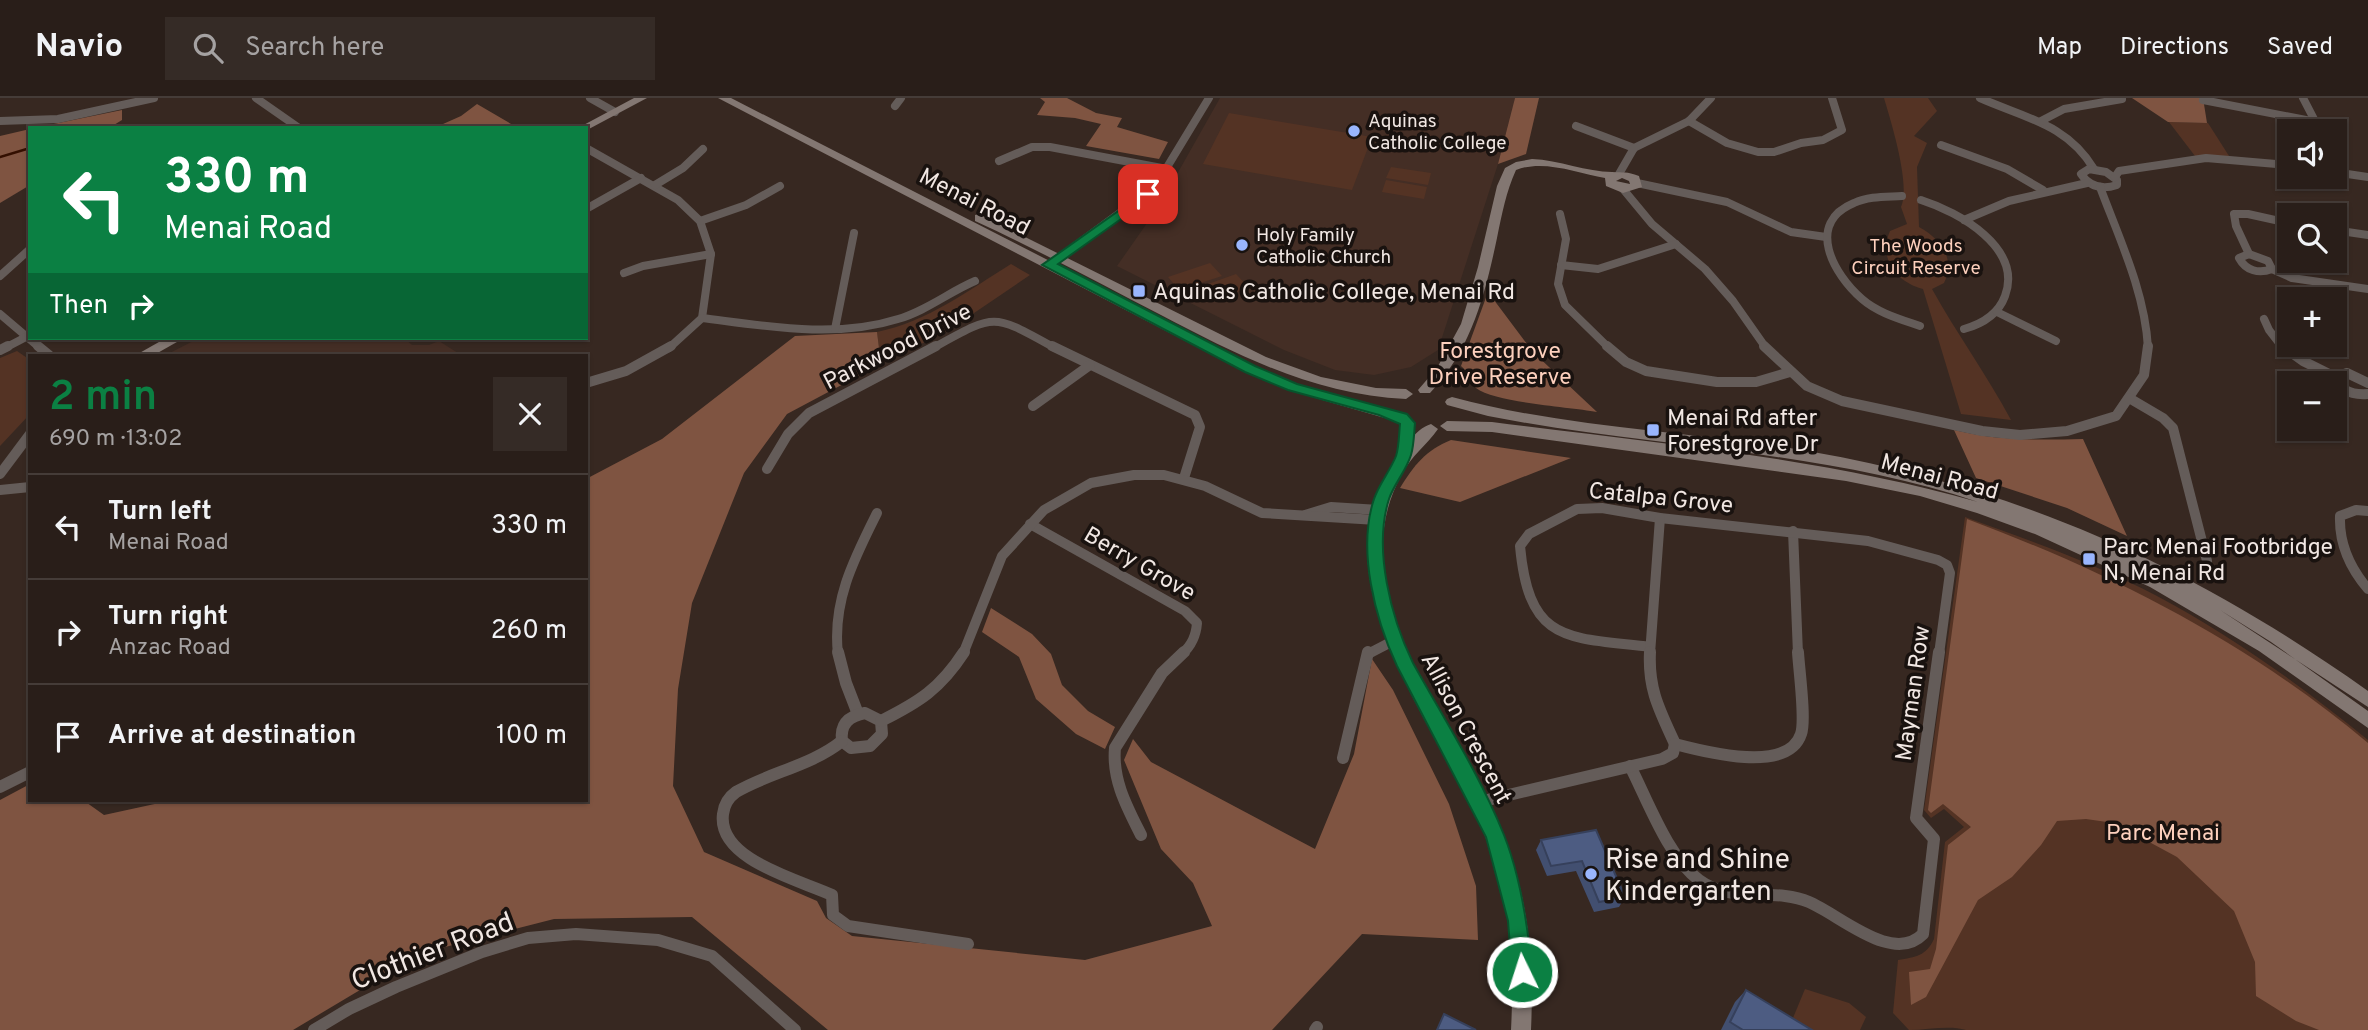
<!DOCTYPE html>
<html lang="en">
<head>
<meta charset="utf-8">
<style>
	:root { --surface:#291e19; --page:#352b26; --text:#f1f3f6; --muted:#a5a2a2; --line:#453c38; --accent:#0b8043 }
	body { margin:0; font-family:Overpass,sans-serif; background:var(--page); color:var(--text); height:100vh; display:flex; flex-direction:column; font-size:26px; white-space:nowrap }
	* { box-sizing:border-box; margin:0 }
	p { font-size:23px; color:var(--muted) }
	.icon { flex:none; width:38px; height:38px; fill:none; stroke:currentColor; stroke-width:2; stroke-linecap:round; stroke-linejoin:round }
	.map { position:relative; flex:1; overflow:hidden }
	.panel { position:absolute; left:28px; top:256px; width:560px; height:448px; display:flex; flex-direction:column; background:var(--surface); border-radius:0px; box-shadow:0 2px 5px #0004,0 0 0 2px var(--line) }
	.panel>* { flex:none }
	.guide { position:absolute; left:28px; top:28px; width:560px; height:214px; border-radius:0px; box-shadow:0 2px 5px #0004,0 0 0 2px var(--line); background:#0b8043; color:#fff; overflow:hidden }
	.controls { position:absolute; left:2277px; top:21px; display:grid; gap:14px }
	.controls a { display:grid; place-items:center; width:70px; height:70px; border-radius:0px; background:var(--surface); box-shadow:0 2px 5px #0004,0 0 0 2px var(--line); font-size:35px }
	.pin { position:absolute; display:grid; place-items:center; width:60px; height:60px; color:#fff; margin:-30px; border-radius:14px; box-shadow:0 4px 10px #0006 }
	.me { position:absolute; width:77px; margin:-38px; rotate:356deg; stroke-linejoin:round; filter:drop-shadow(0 0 5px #0008) }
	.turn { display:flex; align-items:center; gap:24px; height:147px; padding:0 21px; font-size:32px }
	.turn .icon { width:91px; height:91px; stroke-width:2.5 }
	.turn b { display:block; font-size:49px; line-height:60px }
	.then { display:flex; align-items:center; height:66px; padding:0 21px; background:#0003; gap:14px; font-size:26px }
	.round { display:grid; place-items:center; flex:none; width:74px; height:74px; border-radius:0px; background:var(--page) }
	.overview { display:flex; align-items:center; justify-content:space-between; height:119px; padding:0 21px }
	h1 { font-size:42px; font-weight:600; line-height:52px; color:var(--accent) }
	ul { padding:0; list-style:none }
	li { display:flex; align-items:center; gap:21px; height:105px; padding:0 21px; border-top:2px solid var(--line) }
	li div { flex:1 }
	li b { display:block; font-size:26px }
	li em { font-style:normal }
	header { display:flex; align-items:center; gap:42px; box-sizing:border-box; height:98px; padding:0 35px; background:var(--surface); border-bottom:2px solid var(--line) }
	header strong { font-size:33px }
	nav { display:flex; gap:38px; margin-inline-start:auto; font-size:24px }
	.search { width:490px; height:63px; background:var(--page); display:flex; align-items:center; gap:18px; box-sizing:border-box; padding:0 24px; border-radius:0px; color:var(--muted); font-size:26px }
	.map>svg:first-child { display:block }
	.built { fill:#442e25 }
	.green { fill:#543324 }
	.forest { fill:#7f5441 }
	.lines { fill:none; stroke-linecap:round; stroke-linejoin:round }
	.stream { stroke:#330f00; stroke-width:2.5 }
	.street-far2 { stroke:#645c59; stroke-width:8 }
	.street-far1 { stroke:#645c59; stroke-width:10 }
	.street { stroke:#645c59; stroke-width:12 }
	.secondary { fill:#837772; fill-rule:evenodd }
	.wall { fill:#424f70 }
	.building { fill:#4d5c82; stroke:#36405b; stroke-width:2 }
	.route { fill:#0b8043; stroke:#07532c; stroke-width:2 }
	.poi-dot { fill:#99b5fd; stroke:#19120f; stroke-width:2.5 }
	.labels { text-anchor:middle; stroke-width:7; stroke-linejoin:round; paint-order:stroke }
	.far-poi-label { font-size:19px; fill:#f1e7e3; stroke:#19120f; text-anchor:start }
	.far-park-label { font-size:19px; fill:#fdd0bd; stroke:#19120f }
	.street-label { font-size:23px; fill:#f1e7e3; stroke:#19120f }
	.poi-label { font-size:23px; fill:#f1e7e3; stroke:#19120f; text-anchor:start }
	.park-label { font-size:23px; fill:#fdd0bd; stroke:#19120f }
	.near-poi-label { font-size:28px; fill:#f1e7e3; stroke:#19120f; text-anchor:start }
	.near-street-label { font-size:28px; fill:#f1e7e3; stroke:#19120f }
</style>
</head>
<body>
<header>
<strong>Navio</strong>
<div class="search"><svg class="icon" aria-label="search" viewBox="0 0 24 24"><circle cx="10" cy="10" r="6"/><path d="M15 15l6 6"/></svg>Search here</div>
<nav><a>Map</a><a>Directions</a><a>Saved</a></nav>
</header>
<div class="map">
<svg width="2368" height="932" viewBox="0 0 2368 932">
	<rect width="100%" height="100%" fill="#372821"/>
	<g class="built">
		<polygon points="1220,0 1515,0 1498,66 1438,252 1411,269 1374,277 1335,272 1284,252 1117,168 1159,108"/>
		<polygon points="199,240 404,240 412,247 429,247 439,243 461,257 166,257"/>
	</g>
	<g class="green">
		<path d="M1884,0H1928L1937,13L1914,38L1927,45L1917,69L1919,129C1941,141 1956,161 1944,185L1932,191C1957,236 1987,277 2011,322L1961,316L1923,191C1896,184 1878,160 1890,133L1907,126L1901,109C1911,87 1891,24 1884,0Z"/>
		<polygon points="1229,15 1372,39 1352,92 1203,66"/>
		<polygon points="2169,24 2208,25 2229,58 2195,58"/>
		<polygon points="1391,69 1431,75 1428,87 1386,80"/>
		<polygon points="1386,82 1427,89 1424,101 1382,94"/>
		<polygon points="1210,165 1222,178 1179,192 1168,179"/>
		<path d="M1011,166L1030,177L949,232L881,266L877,234C927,224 969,192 1011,166Z"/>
		<polygon points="1236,176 1249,190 1205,204 1194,191"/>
		<polygon points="17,253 30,262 30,316 0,348 0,260"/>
		<path d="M1965,419C2029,442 2096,466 2157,498C2232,538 2302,588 2368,642V932H1966C1949,927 1928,932 1909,932L1893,915L1898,862C1916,859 1926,858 1934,841L1945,744L1964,729L1944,711L1931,720L1924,712Z"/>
		<polygon points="1805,891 1849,905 1866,919 1860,932 1788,932"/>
	</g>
	<g class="forest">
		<polygon points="1040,0 1067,0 1096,15 1122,20 1117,29 1168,44 1159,61 1086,48 1101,26 1075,20 1037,17 1045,4"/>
		<polygon points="1515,0 1539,0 1526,56 1498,66"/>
		<polygon points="2132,0 2203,0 2207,25 2168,24"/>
		<polygon points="477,6 518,30 434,30 461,18"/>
		<polygon points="122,12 122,22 109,30 34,30"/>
		<polygon points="30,31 30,87 0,105 0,38"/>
		<path d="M1488,194L1533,254L1597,314C1569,309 1496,305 1476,290C1469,284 1469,274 1461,268Z"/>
		<polygon points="877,234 881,266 787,316 744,375 692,505 678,591 673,688 704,754 817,803 826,820 852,838 1085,862 1212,828 1193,785 1161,751 1124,662 1133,641 1151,664 1315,751 1354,656 1372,561 1393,592 1449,706 1476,788 1478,842 1362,836 1272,932 828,932 692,819 554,821 422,855 293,932 0,932 0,702 30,686 30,702 83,702 104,717 173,702 586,702 586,381 662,341 795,238"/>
		<path d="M1954,332C1998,343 2038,342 2083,341L2127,438L2067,410L1976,380Z"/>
		<path d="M1451,342L1571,360L1460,404L1400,390C1414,367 1426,352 1451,342Z"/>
		<path d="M1967,421C2112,475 2249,545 2368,645V932H2319L2296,923L2256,898L2255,864L2234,813L2177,759L2114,725L2086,721L2057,723L2041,747L2012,779L1978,802L1926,899L1911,907L1909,874L1930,871L1936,851L1948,747L1971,729L1943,706L1931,715L1928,712Z"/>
		<polygon points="991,510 1032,536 1051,556 1062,587 1088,613 1115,629 1105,651 1076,636 1036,601 1019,559 982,534"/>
	</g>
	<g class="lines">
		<polyline class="stream" points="0,59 30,50"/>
		<g class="street-far2">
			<polyline points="256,0 299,30"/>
			<polyline points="590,0 615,14"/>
			<path d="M1980,0C2025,20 2067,26 2094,71"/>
			<polyline points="2303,0 2315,23"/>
			<polyline points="2203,2 2342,29"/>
			<polyline points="895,8 901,0"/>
			<polyline points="0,23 58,21 154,0"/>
			<polyline points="1689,23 1727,45 1758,54 1774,54 1801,45 1823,42 1842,32 1832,0"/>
			<polyline points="2041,23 2064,11 2122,1"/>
			<polyline points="1576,28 1634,50"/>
			<polyline points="1941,47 2007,71 2043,92"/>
			<polyline points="586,50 678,102 700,123 711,156 702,220 669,250"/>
			<polyline points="999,63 1032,49 1050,49 1167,71"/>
			<path d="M2089,71L2106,74L2117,82V87C2102,92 2090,89 2081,76Z"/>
			<polyline points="2334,74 2368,79"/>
			<polyline points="1619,76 1634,50 1689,23 1711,0"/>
			<polyline points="2115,79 2119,73 2206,60 2289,67"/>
			<polyline points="1637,85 1727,104 1791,134 1826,139"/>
			<polyline points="655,87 683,70 703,51"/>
			<path d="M2100,89C2119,140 2145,194 2148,250"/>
			<polyline points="1623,91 1652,126 1705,171 1733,203 1766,250"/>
			<path d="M1902,98C1886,99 1869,98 1854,105C1805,125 1833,176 1862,201C1878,215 1900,221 1920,228"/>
			<path d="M1921,102C1959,114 2023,150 2005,198C1998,217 1982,226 1964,231"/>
			<polyline points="586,111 641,80"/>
			<polyline points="1560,116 1566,141 1558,186 1565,207 1609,250"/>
			<polyline points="1964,122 2009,103 2087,85"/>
			<polyline points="700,123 746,107 780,88"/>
			<polyline points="2334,132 2368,137"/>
			<polyline points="2249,156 2236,128 2234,116 2248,116 2289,125"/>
			<path d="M2249,156L2268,163L2272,171C2259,176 2246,173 2239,160Z"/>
			<polyline points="1060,159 1155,89 1209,0"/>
			<polyline points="1561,167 1598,171 1676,146"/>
			<polyline points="2272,171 2292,180 2368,191"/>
			<polyline points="624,175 643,168 711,156"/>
			<polyline points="0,178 30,151"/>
			<polyline points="1997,214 2056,243"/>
			<polyline points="0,216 40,250"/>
			<path d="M702,220C766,228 835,241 898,221C926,213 949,194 975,183"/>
			<polyline points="2264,221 2269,232 2283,250"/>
			<polyline points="835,231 854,135"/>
			<polyline points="5,250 26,239"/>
			<path d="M933,250C997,215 991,215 1055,250"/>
		</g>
		<g class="street-far1">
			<polyline points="38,248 49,257"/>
			<polyline points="1052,248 1195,317 1200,329 1184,380"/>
			<polyline points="1607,248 1626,264 1646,273 1717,284 1756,284 1790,274"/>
			<polyline points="1764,248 1807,288 1842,303 1982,333 2020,337 2067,333 2116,318 2144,277 2148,248"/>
			<polyline points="2282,248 2303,263 2335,279"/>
			<polyline points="0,252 8,248"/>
			<polyline points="586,285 626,273 671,248"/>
			<path d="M2368,285L2347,275L2335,279C2340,294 2354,297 2368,296"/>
			<polyline points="2129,300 2163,320 2173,330 2207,463"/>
			<polyline points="1033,308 1090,267"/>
			<polyline points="767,371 788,336 809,315 936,248"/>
			<polyline points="0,376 30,336"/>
			<polyline points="0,392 30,389"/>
			<path d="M2368,413L2356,412L2340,418C2339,446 2350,470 2368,491"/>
			<polyline points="1305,417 1331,409 1379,412"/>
			<path d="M1030,426L1185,513L1197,525C1196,538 1192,547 1182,556"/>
			<polyline points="1793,433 1798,556"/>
			<path d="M1650,549C1567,539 1529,546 1520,448L1529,436L1577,411L1602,410L1660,420L1868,443L1938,462L1947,467L1950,475L1939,556"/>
			<path d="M838,556C832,503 854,461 877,415"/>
			<polyline points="963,556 1002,458 1044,412 1091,385 1134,377 1164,377 1205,388 1262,415 1377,422"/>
			<polyline points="1368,556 1393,543"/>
			<polyline points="1650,556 1660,420"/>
		</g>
		<g class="street">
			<polyline points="838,554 846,585 858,616"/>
			<path d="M1650,554C1648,592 1660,613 1675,646C1705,654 1788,676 1801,636C1806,622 1799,572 1798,554"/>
			<path d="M865,615L881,623L882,636L870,648L851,650L842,643C840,626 849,618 865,615Z"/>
			<path d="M881,623C919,604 940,591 964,554"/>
			<path d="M842,643C811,668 770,674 736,694C729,699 724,707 723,716C717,762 800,782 832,797L833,817L848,828L968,846"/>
			<polyline points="1343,660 1368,554"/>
			<path d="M1630,668C1648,703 1668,759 1699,782C1731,806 1774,789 1809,804C1840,817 1893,867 1923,836L1934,741L1916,720L1939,554"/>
			<polyline points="0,689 30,674"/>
			<polyline points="1479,704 1662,661 1673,655 1675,646"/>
			<path d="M1141,737C1127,709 1112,682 1115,650L1162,575L1184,554"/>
			<polyline points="314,932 349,911 396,889 482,854 528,840 576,836 658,842 712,858 795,932"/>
			<polyline points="1315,932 1317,929"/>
		</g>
		<g class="secondary">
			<polygon points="634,0 647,0 587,32 586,30 578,30"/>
			<polygon points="718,0 731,0 1255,268 1298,286 1407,317 1409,320 1402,325 1288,292 1245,274"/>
			<path d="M1532,61C1559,62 1587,74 1612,74C1624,75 1626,73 1639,78L1642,89L1623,95L1606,88L1605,80C1578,75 1543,61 1516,72C1506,94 1502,116 1497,140C1485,197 1471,252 1430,295H1420L1418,292L1437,270L1461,226L1478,169L1497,88L1505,70L1516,64ZM1622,80L1629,83L1630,86L1616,83Z"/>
			<path d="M979,116L1266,259L1321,279L1376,290L1406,291L1413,296L1406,301C1316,297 1239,258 1161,217C1099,185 1038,152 975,123V117Z"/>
			<polygon points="166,240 184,240 154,257 136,257"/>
			<path d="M1452,299C1570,331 1694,333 1813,354C2023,391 2195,470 2368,593V609L2220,512L2271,544L2368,613V630L2259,553L2150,489L2035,436L1977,415L1920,398L1846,383L1492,334L1447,333L1440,328L1447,323L1492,324C1654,345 1820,359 1978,404C1820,351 1651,350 1488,318L1447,307L1445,304L1447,301Z"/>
			<path d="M1431,326L1438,331C1427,347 1411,358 1402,376C1335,495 1461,633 1504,739C1529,801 1534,866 1531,932H1511C1514,874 1512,815 1493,759C1454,645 1310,490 1392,368C1401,354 1414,331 1431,326Z"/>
		</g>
	</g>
	<g class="wall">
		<polygon points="1596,732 1625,799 1619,809 1594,814 1576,773 1547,778 1536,752 1541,742"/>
		<polygon points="1746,892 1812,932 1721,932 1735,904"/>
	</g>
	<g class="building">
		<polygon points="1596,732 1625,799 1599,804 1582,763 1551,768 1541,742"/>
		<polygon points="1746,892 1812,932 1743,932 1730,924"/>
		<polygon points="1444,916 1476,932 1437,932"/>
	</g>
	<path class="route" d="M1148,92L1152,94V99L1058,166L1255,268L1297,286L1407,316L1415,325C1414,335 1414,347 1411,357C1406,373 1394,386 1389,401C1373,451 1391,520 1413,565C1444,621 1480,677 1504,737C1521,780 1528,828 1532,874L1529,881L1522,884L1515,881L1512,874L1508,823L1486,739L1397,568C1375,521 1357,452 1374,401C1379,386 1390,373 1396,358C1399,349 1399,336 1400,326L1379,317L1288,292L1245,274L1042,167Z"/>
	<g class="poi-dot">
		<circle cx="1354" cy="33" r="7"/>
		<circle cx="1242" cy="147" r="7"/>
		<rect x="1132" y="186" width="14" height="14" rx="3.5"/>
		<rect x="1646" y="325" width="14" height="14" rx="3.5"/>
		<rect x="2082" y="454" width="14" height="14" rx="3.5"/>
		<circle cx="1591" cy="776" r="7"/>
	</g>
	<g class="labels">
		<g class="far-poi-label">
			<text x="1368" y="29">Aquinas<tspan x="1368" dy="22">Catholic College</tspan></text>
			<text x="1256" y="143">Holy Family<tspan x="1256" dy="22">Catholic Church</tspan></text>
		</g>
		<g class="far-park-label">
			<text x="1916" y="154">The Woods<tspan x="1916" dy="22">Circuit Reserve</tspan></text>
		</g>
		<g class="street-label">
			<text transform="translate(975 103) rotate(27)" y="8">Menai Road</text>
			<text transform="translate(897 248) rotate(-27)" y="8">Parkwood Drive</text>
			<text transform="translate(1940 378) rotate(15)" y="8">Menai Road</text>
			<text transform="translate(1661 399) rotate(6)" y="8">Catalpa Grove</text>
			<text transform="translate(1140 465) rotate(30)" y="8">Berry Grove</text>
			<text transform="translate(1912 595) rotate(-82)" y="8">Mayman Row</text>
			<text transform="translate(1467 630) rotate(62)" y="8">Allison Crescent</text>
		</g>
		<g class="poi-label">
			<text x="1153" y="201">Aquinas Catholic College, Menai Rd</text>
			<text x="1667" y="327">Menai Rd after<tspan x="1667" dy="26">Forestgrove Dr</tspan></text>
			<text x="2103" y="456">Parc Menai Footbridge<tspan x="2103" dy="26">N, Menai Rd</tspan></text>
		</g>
		<g class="park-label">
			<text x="1500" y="260">Forestgrove<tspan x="1500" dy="26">Drive Reserve</tspan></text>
			<text x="2163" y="742">Parc Menai</text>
		</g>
		<g class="near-poi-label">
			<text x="1605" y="770">Rise and Shine<tspan x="1605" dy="32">Kindergarten</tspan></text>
		</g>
		<g class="near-street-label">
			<text transform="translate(432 852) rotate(-21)" y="10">Clothier Road</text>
		</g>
	</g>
</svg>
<div class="controls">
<a><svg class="icon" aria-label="sound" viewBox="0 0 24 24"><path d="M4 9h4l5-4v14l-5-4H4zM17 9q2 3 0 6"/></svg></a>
<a><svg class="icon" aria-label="search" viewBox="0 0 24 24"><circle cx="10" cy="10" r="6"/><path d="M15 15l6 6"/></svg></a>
<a>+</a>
<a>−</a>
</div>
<div class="pin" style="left:1148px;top:96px;background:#d93025"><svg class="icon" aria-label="arrive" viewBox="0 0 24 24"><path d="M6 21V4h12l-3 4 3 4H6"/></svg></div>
<svg class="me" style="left:1522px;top:874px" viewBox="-20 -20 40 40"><circle r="17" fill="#0b8043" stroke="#fff" stroke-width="3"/><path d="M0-11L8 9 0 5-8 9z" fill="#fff"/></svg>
<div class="guide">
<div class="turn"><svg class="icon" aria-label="left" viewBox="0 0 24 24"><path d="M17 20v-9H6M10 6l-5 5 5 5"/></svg><div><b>330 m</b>Menai Road</div></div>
<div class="then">Then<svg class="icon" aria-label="right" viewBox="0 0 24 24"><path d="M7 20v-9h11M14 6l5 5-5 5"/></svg></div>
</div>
<section class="panel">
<div class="overview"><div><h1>2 min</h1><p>690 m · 13:02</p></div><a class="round"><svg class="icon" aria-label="close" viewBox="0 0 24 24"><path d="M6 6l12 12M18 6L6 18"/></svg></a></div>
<ul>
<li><svg class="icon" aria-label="left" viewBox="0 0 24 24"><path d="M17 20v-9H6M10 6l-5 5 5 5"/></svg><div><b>Turn left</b><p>Menai Road</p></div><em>330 m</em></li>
<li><svg class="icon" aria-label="right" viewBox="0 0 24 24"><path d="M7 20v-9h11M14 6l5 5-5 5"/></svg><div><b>Turn right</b><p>Anzac Road</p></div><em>260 m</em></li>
<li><svg class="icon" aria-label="arrive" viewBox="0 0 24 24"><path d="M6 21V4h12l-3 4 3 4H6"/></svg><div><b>Arrive at destination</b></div><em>100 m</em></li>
</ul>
</section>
</div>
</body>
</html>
